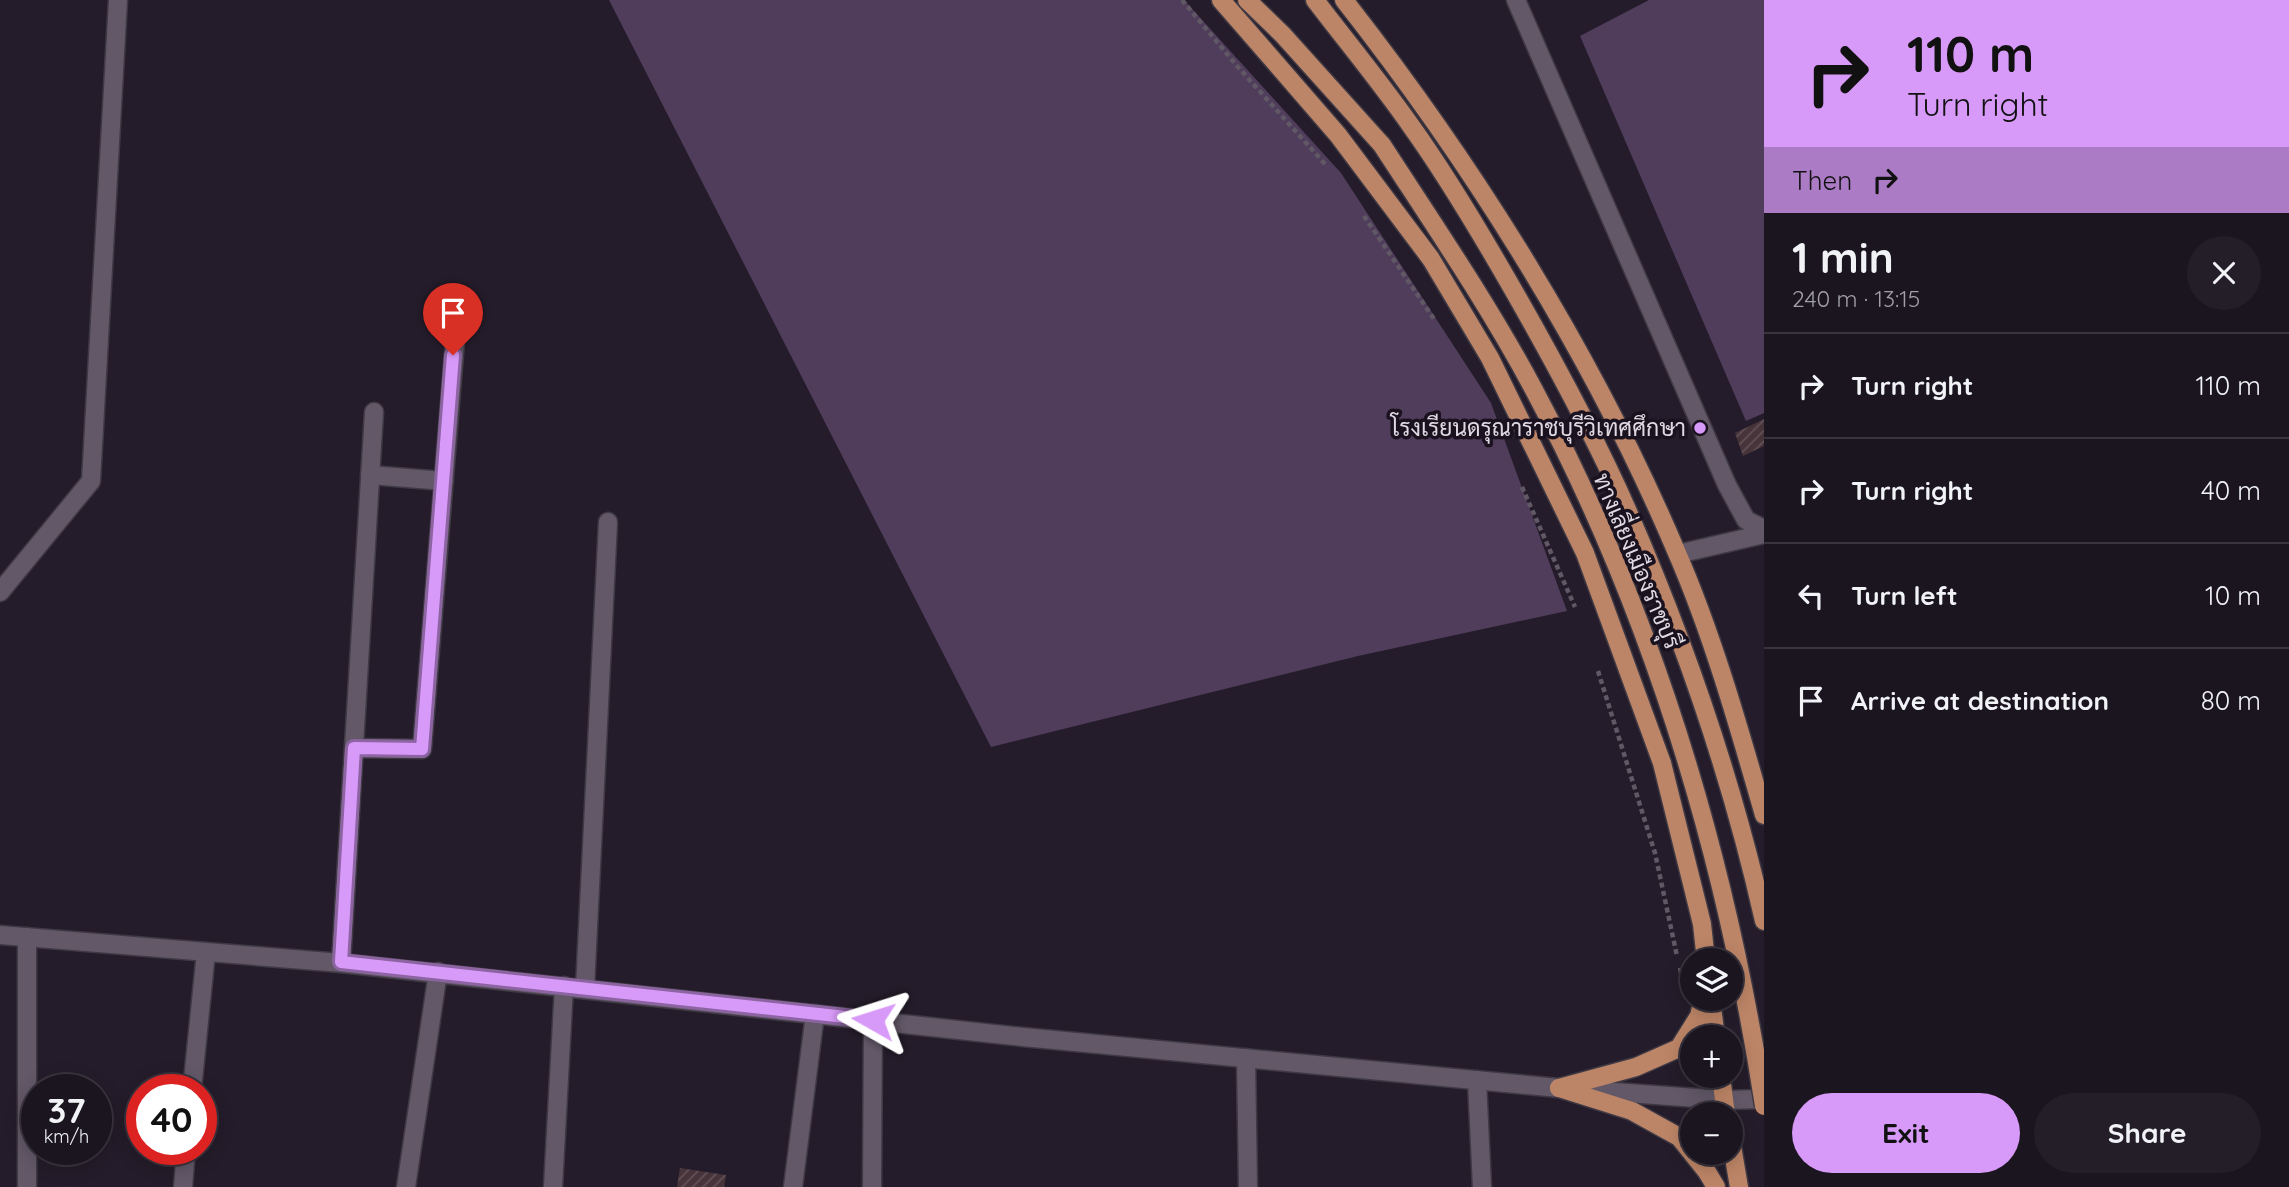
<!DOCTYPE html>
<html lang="en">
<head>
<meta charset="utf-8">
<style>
	:root { --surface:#1b1520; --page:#241e29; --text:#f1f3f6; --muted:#a09fa5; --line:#39343e; --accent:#d89af8 }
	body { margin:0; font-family:Quicksand,Sarabun,sans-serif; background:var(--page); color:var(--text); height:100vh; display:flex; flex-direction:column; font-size:26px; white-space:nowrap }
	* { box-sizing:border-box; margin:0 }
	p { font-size:23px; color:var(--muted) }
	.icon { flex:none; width:38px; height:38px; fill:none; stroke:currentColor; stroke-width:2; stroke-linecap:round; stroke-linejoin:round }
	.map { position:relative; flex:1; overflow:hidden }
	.details { display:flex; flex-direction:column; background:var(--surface); width:525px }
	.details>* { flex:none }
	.guide { background:#d89af8; color:#111; overflow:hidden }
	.buttons { position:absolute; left:1680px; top:948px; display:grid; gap:14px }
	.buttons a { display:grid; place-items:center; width:63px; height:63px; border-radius:50%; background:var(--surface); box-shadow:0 4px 18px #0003,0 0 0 2px var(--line); font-size:35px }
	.speed { position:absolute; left:21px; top:1074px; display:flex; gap:14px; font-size:35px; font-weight:700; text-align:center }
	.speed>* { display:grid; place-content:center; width:91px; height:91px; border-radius:50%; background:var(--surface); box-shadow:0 4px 18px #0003,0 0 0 2px var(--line); line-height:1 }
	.speed small { font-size:18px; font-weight:400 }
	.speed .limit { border:10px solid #d22; background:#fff; color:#111 }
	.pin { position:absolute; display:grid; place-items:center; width:60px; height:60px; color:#fff; margin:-72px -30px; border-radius:50% 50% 50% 0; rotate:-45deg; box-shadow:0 0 7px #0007 }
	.pin .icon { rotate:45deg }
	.me { position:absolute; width:77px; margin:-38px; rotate:276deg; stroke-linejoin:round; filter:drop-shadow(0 0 5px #0008) }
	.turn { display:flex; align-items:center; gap:24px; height:147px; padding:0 28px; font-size:32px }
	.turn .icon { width:91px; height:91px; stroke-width:2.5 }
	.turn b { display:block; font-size:49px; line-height:60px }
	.then { display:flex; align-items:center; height:66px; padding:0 28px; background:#0003; gap:14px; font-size:26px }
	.round { display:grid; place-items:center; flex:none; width:74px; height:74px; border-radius:37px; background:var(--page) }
	.headline { display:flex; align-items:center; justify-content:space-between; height:119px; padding:0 28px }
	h1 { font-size:42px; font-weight:700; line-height:52px }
	.cta { display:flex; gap:14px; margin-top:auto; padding:14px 28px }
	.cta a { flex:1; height:80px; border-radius:42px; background:var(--accent); color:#111; font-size:28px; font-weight:700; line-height:80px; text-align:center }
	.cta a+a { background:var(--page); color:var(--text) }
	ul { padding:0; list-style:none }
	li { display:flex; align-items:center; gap:21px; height:105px; padding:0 28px; border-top:2px solid var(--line) }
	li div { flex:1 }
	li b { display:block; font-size:26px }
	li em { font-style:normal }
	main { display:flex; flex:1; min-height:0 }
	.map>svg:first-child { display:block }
	.green { fill:#503d5b }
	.building { fill:url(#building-hatch) }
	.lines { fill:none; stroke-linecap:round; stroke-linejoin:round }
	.minor-casing { stroke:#3f3944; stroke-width:21 }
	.major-casing { stroke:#3f3944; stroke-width:21 }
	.path { stroke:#605965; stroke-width:4.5; stroke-dasharray:5 3.5; stroke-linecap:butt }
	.minor { stroke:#625868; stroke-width:18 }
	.major { stroke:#bd8567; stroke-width:18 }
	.major-bridge-casing { stroke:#3f3944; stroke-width:21; stroke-linecap:butt }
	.major-bridge { stroke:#bd8567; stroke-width:18 }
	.route-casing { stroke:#8c64a1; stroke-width:18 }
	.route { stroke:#d89af8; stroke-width:12 }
	.poi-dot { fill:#d89af8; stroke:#1b1220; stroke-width:2.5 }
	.labels { text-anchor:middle; stroke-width:7; stroke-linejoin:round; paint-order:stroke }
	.poi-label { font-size:23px; fill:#dfd9e3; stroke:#1b1220; text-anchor:end }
	.street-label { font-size:23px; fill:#dfd9e3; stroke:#1b1220 }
</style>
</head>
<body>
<main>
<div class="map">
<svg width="1764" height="1187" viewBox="0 0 1764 1187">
	<defs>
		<pattern id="building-hatch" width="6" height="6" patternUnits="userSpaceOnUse" patternTransform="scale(1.75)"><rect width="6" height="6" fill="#47343a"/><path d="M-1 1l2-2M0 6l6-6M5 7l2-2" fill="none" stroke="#615156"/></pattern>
	</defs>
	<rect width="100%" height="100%" fill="#241c2a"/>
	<g class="green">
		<polygon points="609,0 1184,0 1341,173 1491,403 1567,611 1358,656 991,747"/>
		<polygon points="1649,0 1764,0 1764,413 1746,421 1580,36"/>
	</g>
	<g class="building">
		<polygon points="1764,419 1764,446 1743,456 1735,433"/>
		<polygon points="680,1168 726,1175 724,1187 677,1187"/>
	</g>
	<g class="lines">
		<g class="minor-casing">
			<g id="minor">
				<polyline points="1516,0 1727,485 1746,520 1764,529"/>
				<polyline points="370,475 444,481"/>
				<polyline points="1678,554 1764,534"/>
				<polyline points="0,592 91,481 118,0"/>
				<polyline points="354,748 422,749 456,329"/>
				<polyline points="0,935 341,963 1023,1037 1559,1088 1724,1100 1764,1099"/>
				<polyline points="27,937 27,1187"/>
				<polyline points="341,963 374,412"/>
				<polyline points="585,988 608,522"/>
				<polyline points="1246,1058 1248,1187"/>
				<polyline points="1477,1080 1482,1187"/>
				<polyline points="192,1090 206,952"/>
				<polyline points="183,1187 186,1150"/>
				<polyline points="406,1187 438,972"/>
				<polyline points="553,1187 564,986"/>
				<polyline points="793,1187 815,1014"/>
				<polyline points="872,1187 873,1020"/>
			</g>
		</g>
		<g class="major-casing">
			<g id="major">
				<polyline points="1221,0 1338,135 1431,259 1490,358 1585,553 1662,763 1702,924 1706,961"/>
				<polyline points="1247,0 1283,35 1382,145"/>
				<path d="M1315,0C1347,42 1381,83 1411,126C1449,179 1483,237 1515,293C1556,365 1596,438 1629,514C1686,645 1733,783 1764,921"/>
				<path d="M1344,0C1475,167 1594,357 1677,553C1713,636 1739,728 1764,815"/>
				<polyline points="1711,999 1716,1038"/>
				<polyline points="1721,1076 1726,1115"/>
				<polyline points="1559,1088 1632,1111 1679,1137 1707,1172 1716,1187"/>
				<polyline points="1559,1088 1636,1067 1679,1048 1699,1016 1703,999"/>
				<polyline points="1731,1140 1739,1187"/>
			</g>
		</g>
		<g class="path">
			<polyline points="1182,0 1238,67 1325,164"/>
			<polyline points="1364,216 1434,319"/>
			<polyline points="1522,487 1575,607"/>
			<polyline points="1598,671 1655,853 1677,956"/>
			<polyline points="1680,968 1683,987"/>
		</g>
		<use href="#minor" class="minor"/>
		<use href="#major" class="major"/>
		<g class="major-bridge-casing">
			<path id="major-bridge" d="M1382,145C1434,225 1488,304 1533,388C1652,611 1726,857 1764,1106"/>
		</g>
		<use href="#major-bridge" class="major-bridge"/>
	</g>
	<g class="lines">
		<g class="route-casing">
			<polyline id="route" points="453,355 422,749 354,748 341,962 873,1020"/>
		</g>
		<use href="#route" class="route"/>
	</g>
	<circle class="poi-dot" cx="1700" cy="428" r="7"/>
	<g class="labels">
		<g class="poi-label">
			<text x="1686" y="436">โรงเรียนดรุณาราชบุรีวิเทศศึกษา</text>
		</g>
		<g class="street-label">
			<text transform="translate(1637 561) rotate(67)" y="8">ทางเลี่ยงเมืองราชบุรี</text>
		</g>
	</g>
</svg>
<div class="buttons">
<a><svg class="icon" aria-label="layers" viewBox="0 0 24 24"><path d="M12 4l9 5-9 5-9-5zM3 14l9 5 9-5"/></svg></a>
<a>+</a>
<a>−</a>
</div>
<div class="speed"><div>37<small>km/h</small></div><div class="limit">40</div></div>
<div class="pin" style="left:453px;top:355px;background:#d93025"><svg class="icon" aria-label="arrive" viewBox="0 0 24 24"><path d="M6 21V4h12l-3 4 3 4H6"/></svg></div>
<svg class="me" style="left:873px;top:1020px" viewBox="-20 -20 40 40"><path d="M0-17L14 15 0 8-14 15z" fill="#d89af8" stroke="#fff" stroke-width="4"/></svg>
</div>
<section class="details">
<div class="guide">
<div class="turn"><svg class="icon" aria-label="right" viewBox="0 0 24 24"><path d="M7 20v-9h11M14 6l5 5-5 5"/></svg><div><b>110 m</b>Turn right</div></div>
<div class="then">Then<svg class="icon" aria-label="right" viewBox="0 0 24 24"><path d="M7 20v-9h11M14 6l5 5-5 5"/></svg></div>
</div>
<div class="headline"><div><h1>1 min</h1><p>240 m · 13:15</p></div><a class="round"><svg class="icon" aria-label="close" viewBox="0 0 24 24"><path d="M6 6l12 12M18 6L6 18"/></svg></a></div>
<ul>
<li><svg class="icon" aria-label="right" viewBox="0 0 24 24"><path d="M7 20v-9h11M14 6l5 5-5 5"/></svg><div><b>Turn right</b></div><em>110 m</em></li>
<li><svg class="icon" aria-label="right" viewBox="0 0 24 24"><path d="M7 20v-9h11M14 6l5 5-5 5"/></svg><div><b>Turn right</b></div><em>40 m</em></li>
<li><svg class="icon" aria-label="left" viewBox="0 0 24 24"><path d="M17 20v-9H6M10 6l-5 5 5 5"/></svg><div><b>Turn left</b></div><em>10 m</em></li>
<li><svg class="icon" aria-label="arrive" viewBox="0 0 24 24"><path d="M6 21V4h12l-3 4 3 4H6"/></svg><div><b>Arrive at destination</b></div><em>80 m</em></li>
</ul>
<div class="cta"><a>Exit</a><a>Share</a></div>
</section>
</main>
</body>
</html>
